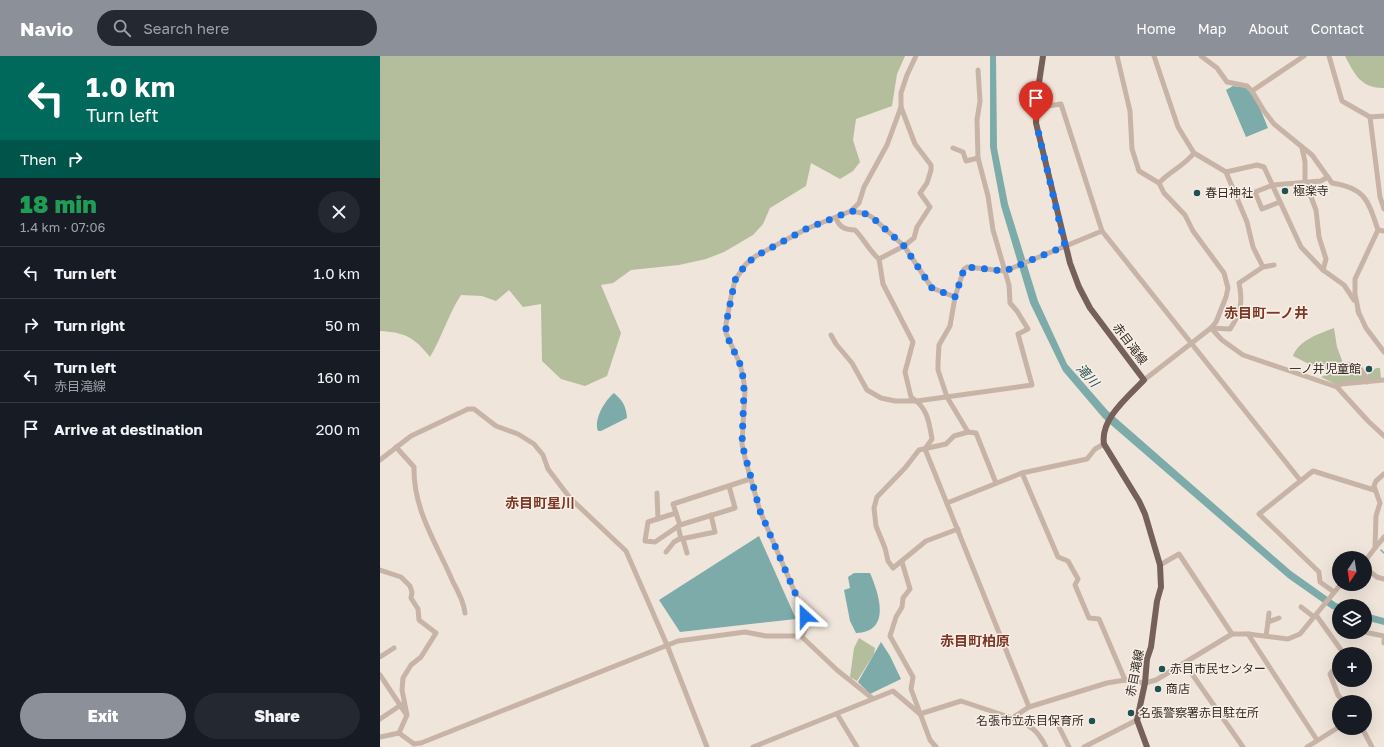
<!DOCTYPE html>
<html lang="en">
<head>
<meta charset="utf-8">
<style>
	:root { --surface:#171b24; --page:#242831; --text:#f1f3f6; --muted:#9ea1a6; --line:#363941; --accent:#8c9099 }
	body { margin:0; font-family:"Golos Text","Noto Sans JP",sans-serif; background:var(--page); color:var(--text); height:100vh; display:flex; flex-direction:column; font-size:15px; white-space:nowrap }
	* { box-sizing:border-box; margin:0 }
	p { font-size:13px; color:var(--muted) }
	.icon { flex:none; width:22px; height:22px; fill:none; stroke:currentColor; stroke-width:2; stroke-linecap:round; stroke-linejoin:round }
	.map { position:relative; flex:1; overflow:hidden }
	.panel { display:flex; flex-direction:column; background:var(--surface); width:380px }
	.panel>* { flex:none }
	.top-card { background:#00695c; color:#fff; overflow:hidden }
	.needle { width:26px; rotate:192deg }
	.tools { position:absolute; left:952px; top:495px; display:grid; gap:8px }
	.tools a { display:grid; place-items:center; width:40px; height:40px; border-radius:50%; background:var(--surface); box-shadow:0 4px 16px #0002; font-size:20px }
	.pin { position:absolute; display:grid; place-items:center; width:34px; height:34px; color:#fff; margin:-41px -17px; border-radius:50% 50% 50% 0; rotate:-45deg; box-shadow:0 0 4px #0007 }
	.pin .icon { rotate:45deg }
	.me { position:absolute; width:44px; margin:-22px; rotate:336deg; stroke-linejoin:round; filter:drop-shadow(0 0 3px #0008) }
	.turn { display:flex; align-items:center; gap:14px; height:84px; padding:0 20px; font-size:18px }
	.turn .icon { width:52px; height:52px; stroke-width:2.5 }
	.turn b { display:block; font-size:28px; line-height:34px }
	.then { display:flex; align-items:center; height:38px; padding:0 20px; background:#0003; gap:8px; font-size:15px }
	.round { display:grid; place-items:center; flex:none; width:42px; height:42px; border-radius:21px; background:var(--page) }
	.headline { display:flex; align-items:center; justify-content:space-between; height:68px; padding:0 20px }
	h1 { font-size:24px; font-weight:800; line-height:30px; color:#1e9e55 }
	.button { display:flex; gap:8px; margin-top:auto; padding:8px 20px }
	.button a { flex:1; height:46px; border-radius:24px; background:var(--accent); color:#fff; font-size:16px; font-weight:800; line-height:46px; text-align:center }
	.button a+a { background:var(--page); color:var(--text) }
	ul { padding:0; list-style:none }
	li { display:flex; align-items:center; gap:12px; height:52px; padding:0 20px; border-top:1px solid var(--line) }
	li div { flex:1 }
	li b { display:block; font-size:15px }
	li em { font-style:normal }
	header { display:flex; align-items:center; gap:24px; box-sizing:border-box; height:56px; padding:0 20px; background:var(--accent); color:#fff }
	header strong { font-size:19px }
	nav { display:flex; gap:22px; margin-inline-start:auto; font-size:14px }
	.search { width:280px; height:36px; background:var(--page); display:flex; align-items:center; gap:10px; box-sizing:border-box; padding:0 14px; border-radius:22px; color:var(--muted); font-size:15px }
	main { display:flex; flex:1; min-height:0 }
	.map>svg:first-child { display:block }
	.green { fill:#b4bd9c }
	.water { fill:#7cabaa }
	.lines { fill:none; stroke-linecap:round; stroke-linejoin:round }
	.stream { stroke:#7cabaa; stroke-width:1.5 }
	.minor { stroke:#c7b4a7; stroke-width:5 }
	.major { stroke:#756159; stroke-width:6 }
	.route { stroke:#1a73e8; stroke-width:7; stroke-dasharray:0 12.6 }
	.poi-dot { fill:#205152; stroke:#f8efe6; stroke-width:1.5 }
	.labels { text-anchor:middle; stroke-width:3; stroke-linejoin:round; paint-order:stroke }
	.poi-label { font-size:12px; fill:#342b27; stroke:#f8efe6; text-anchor:start }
	.street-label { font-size:12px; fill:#342b27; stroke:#f8efe6 }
	.water-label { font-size:13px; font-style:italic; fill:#205152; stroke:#f8efe6 }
	.quarter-label { font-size:14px; font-weight:bold; fill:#7d3726; stroke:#f8efe6 }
</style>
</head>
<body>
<header>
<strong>Navio</strong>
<div class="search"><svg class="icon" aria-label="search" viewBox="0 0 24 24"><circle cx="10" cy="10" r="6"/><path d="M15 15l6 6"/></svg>Search here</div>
<nav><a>Home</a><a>Map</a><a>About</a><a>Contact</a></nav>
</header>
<main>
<section class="panel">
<div class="top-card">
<div class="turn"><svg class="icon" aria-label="left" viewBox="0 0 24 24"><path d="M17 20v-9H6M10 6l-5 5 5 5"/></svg><div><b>1.0 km</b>Turn left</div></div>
<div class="then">Then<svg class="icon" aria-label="right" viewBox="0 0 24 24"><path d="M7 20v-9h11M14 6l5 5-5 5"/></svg></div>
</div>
<div class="headline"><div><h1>18 min</h1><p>1.4 km · 07:06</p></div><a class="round"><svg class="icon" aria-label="close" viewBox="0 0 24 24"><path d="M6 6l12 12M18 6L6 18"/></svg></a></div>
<ul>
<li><svg class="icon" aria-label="left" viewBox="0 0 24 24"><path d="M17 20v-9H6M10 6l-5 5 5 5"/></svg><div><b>Turn left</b></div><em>1.0 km</em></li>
<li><svg class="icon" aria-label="right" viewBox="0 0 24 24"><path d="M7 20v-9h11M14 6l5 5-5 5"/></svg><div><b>Turn right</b></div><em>50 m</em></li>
<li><svg class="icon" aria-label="left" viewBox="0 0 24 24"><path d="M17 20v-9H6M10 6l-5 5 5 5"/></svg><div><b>Turn left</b><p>赤目滝線</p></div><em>160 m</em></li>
<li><svg class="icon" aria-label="arrive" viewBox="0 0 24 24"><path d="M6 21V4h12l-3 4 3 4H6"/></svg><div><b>Arrive at destination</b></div><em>200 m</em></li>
</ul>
<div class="button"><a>Exit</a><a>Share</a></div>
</section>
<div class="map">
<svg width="1004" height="691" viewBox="0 0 1004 691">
	<rect width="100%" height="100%" fill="#f0e5da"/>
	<g class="green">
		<path d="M0,0H525L517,18L512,50L476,63L473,84L480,106L473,115L460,123L431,107L426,130L390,152L383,168L373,179L344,196L326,203L299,209L251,214L233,227L221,229L241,277L227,320L205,330L181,323L162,305L161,248L143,251L129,234L116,245L102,240L81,239C68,259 62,281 50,301C35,282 25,276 0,275Z"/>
		<path d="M965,0H1004V32C981,32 975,19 965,0Z"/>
		<path d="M954,272L957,291L963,307L943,315L913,300C918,285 940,277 954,272Z"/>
		<polygon points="964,311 978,312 985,325 957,329 941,321"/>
		<polygon points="996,312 1000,312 1001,323 988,324 987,319"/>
		<polygon points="479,582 495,592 494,598 477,625 470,621 474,592"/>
	</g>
	<g class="water">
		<polygon points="610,0 616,0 617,92 628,148 658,245 687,308 728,355 911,515 956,547 966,550 959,550 959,555 952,553 908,522 723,362 683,315 650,247 621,150 610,91"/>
		<path d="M853,30C857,31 862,30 866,32C875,37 884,62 888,72L866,81L846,34Z"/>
		<path d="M234,337C243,345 246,350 247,362L221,375H218C213,364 225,344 234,337Z"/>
		<polygon points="379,480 416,563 300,576 279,544"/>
		<path d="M474,517H490C499,538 512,576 476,577L470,565L464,534L470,532L468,521Z"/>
		<polygon points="985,557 1004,562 1004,569 985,564"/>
		<polygon points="501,586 510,600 521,623 490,638 478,626"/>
	</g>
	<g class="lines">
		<polyline class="stream" points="1001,494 1004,497"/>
		<g class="minor">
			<polyline points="737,0 750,55 752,93 759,115 779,127 784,137 805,159 813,175 844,217 848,232 846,241 836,266 831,272 764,324"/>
			<path d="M774,0L798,71L814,97L846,116L867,166L873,191L883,211L859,227C863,245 861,257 850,273L831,272"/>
			<path d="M821,0L837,12L847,26L867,30L872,35L884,55L894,68L932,99L952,127C985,132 988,144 998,174L975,223V238L979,258"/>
			<polyline points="949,0 962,45 990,61 1004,60"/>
			<polyline points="872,35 924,0"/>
			<polyline points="655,52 681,48 722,175 920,424"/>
			<polyline points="990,61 1000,141 1004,153"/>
			<polyline points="573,92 583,96 586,105 598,102"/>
			<polyline points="922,92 925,106 925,125 936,154 939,181 946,203 943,214"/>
			<polyline points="846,116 877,109 884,111 921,191 943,214 964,229 974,244"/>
			<path d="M779,127C790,115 804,110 814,97"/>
			<polyline points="900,146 882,153 875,136 893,129 941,125 948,121"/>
			<polyline points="471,155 487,158 493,162 524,190 552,232 575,241"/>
			<path d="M456,161C458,171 466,174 475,174C484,183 490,196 499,203L503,228L533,286L525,316L531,341C547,351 549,365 552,383L545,393"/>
			<polyline points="998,174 1004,175"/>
			<polyline points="499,203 524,190 534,182 537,171 550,151 540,137 547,127 551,114 551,109 535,88 521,51"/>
			<polyline points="883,211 894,209"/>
			<polyline points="978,255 986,272 1004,296"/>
			<polyline points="831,272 842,284 863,299 957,331 988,365 1004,380"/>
			<polyline points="451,279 456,288 472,307 487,334 501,342 515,345 537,345 652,329 638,278 648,273 637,255 630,247 629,229 613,174 608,140 598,102 597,64 600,45 598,14"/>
			<path d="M958,312C972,305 983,310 987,326"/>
			<polyline points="957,331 961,328 1004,324"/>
			<polyline points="588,376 567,341 558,314 558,307 559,289 570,270 575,241 584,213 587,211 625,215 722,175"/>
			<path d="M16,391L34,411C33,454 57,488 73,526C78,535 84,546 85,557"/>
			<polyline points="545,393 649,651"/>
			<polyline points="0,404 31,380 88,353 94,353 116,370 138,378 154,388 163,399 168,413 190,442 246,495 287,589 327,691"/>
			<polyline points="642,417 678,501 688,505 698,523 695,529 709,562 719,563 745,624"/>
			<polyline points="277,437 278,463"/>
			<polyline points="567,447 642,417 707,403 715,393 724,388"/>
			<polyline points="296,457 268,466 265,485 275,486 300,469 355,452 349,430"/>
			<polyline points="300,469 293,448 370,423"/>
			<polyline points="298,470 301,483 335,476 331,459"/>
			<polyline points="578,473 546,485 513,512 508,505 505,492 496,470 494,452 497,441 525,412 539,394 566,388 574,380 588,376 596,377 616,427"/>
			<polyline points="303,483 307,497"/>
			<polyline points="995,492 1004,481"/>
			<polyline points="286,496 294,486 301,482"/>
			<polyline points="985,505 995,492 996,460 1000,447 994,430 996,425 1004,418"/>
			<polyline points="522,506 530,533 523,542 522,551 516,561 510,580 533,621 531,633 550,684 556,691"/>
			<polyline points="780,509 799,498 852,578"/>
			<polyline points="985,512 997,521 1004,523"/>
			<polyline points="0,514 21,521 30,530 32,536 31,542 38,553 39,564 56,577 41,601 31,609 23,622 22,634 27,659 19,677"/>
			<polyline points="954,536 940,526 939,516 879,458 933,415 994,434"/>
			<polyline points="921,551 934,561"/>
			<polyline points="936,559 964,598"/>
			<polyline points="888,566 889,557"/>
			<polyline points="984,576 1004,580"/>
			<polyline points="868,578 937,684"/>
			<path d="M421,580C427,574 427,568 425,560L380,455L366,406L362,388L365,334L363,321L360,308L346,277V268L351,241L355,224L366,208L376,200L426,173L471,155L479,147L484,131L507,89L521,51V37L527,19L536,0"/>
			<polyline points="886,580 888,566 899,562"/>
			<polyline points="1004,584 1004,587"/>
			<polyline points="0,601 14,592"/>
			<polyline points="959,607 950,618 958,639 964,646"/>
			<polyline points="805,608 863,691"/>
			<polyline points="0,619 26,658"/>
			<polyline points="457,658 477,691"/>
			<path d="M632,662C651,670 657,673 666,691"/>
			<polyline points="0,663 21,649"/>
			<polyline points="679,671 689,691"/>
			<polyline points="982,672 992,691"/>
			<polyline points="19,677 34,688 41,687 298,585 365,576 386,580 421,580 457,614 492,642"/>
			<polyline points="0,681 19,677"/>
			<polyline points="373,691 513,635 540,658 581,645 632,662 649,651 727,627 745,624 765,627 776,624 852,578 868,578 908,583 920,578 961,528"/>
			<polyline points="704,691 757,664"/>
			<polyline points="927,691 959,671"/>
		</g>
		<path class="major" d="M663,0L657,40L656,67L690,207L699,231L710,252L764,324C748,341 720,363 724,388L759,445L765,458L780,509L781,531L777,545L771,591L767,603L765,627L757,664L767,691"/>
	</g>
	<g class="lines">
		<polyline class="route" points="425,560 380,455 362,388 364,334 363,321 360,308 346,278 346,268 355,224 366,208 376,200 426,173 471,155 486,158 493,162 524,190 552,232 575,241 584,213 587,211 625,215 685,190 656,66"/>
	</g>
	<g class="poi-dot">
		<circle cx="905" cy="135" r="4"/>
		<circle cx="817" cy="137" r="4"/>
		<circle cx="989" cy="313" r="4"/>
		<circle cx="782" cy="613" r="4"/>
		<circle cx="778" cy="633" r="4"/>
		<circle cx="751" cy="657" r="4"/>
		<circle cx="712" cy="665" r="4"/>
	</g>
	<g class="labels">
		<g class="poi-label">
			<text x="913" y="139">極楽寺</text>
			<text x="825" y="141">春日神社</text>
			<text x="981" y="317" text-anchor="end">一ノ井児童館</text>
			<text x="790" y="617">赤目市民センター</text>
			<text x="786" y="637">商店</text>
			<text x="759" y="661">名張警察署赤目駐在所</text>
			<text x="704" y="669" text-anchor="end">名張市立赤目保育所</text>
		</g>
		<g class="street-label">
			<text transform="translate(750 288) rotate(53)" y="4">赤目滝線</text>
			<text transform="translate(755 617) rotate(-79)" y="4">赤目滝線</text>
		</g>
		<g class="water-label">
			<text transform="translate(708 319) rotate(48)" y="5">滝川</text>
		</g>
		<g class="quarter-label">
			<text x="886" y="262">赤目町一ノ井</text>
			<text x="160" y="452">赤目町星川</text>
			<text x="595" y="590">赤目町柏原</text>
		</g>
	</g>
</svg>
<div class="tools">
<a><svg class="needle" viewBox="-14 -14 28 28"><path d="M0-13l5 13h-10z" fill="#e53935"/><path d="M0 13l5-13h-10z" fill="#9ea1a6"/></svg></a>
<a><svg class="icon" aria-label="layers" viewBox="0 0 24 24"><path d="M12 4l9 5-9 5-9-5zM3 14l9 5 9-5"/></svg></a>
<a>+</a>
<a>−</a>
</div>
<div class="pin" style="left:656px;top:66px;background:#d93025"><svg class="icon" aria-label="arrive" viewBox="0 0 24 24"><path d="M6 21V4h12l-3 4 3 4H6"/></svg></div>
<svg class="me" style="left:425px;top:560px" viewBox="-20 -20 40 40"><path d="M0-17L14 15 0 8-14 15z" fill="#1a73e8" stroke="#fff" stroke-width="4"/></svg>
</div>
</main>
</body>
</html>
